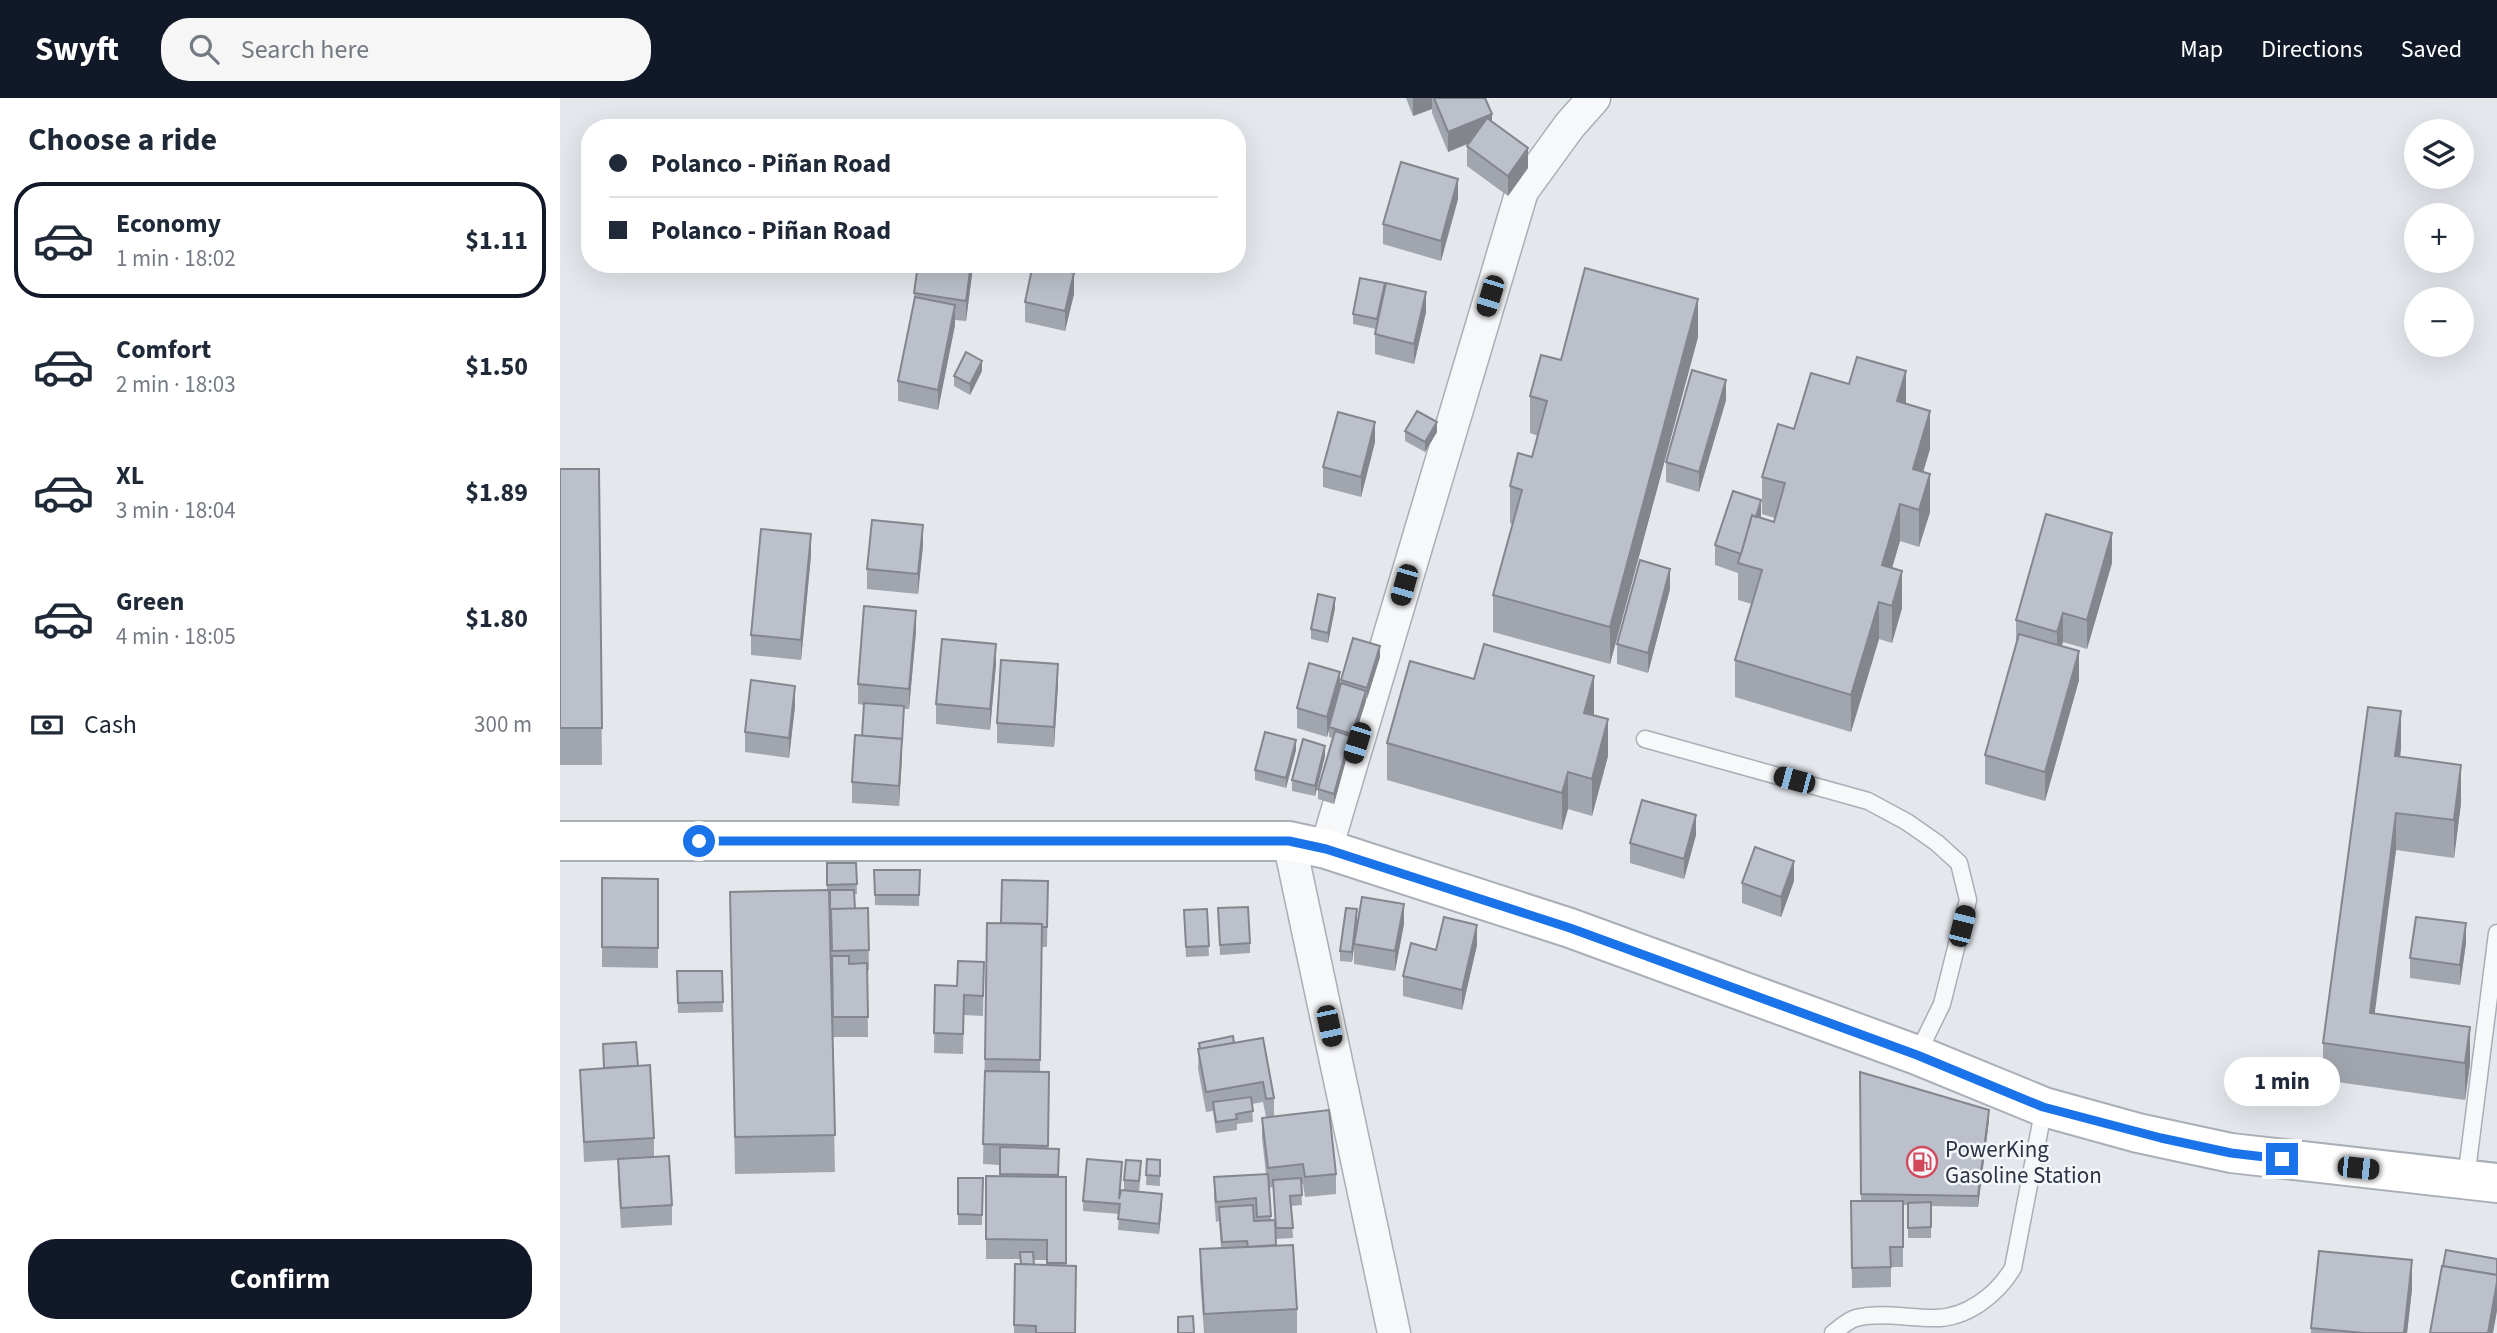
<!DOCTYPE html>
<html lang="en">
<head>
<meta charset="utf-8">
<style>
  body { margin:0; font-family:"Source Sans 3",sans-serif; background:#f6f6f7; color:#1f2937; height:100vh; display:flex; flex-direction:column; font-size:26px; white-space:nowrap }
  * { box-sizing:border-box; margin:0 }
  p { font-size:23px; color:#747a83 }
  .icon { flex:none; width:38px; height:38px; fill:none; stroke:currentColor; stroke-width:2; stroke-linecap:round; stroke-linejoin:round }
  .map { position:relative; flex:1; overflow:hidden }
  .sheet { display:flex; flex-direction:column; background:#fff; width:560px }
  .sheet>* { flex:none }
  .hud { position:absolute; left:21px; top:21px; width:665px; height:154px; border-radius:28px; box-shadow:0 7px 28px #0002; display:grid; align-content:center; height:154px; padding:0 28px; background:#fff }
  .controls { position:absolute; left:1844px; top:21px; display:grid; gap:14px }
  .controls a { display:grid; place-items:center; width:70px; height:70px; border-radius:50%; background:#fff; box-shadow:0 7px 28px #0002; font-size:35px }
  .end { position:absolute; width:32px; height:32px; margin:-16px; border:9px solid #1a73e8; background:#fff; box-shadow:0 0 0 4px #fff }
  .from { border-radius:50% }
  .bubble { position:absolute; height:49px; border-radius:24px; background:#fff; box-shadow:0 7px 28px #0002; font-size:23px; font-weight:700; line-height:49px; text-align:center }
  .car { position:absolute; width:21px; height:42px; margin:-21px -10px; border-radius:9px; box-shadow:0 0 5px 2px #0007; background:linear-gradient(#222 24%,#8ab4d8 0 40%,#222 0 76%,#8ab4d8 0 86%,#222 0) }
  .hud b { display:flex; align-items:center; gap:24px; height:66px; font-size:26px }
  .hud b+b { border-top:2px solid #e0e1e3 }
  .hud i { width:18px; height:18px; background:#1f2937 }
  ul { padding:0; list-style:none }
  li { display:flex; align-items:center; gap:21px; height:116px; margin:0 14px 10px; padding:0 14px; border:4px solid transparent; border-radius:28px }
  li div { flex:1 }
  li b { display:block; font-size:26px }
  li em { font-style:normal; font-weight:700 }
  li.on { border-color:#111827 }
  li>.icon { width:63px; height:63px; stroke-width:1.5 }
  h2 { padding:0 28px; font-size:32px; line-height:84px }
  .pay { display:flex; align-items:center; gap:18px; height:77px; padding:0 28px; font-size:26px }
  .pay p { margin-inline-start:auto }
  .primary-button { display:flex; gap:14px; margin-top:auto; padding:14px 28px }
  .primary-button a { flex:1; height:80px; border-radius:28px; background:#111827; color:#fff; font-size:28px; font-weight:700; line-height:80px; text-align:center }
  header { display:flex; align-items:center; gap:42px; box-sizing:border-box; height:98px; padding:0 35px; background:#111827; color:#fff }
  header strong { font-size:33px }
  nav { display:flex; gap:38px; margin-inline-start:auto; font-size:24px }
  .search { width:490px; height:63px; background:#f6f6f7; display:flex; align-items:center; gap:18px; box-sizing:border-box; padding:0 24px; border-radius:28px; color:#747a83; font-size:26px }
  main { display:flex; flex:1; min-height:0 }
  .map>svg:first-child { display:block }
</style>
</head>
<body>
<header>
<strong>Swyft</strong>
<div class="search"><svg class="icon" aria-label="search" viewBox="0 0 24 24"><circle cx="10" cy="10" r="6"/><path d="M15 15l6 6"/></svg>Search here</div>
<nav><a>Map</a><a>Directions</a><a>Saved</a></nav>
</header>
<main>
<section class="sheet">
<h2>Choose a ride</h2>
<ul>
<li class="on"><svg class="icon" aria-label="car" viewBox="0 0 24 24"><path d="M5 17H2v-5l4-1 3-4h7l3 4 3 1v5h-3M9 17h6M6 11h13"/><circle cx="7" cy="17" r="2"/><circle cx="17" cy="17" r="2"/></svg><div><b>Economy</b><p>1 min · 18:02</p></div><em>$1.11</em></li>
<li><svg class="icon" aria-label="car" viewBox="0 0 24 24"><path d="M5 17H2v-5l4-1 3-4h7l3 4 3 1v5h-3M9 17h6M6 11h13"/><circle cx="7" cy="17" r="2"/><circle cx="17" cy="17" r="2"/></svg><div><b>Comfort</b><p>2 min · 18:03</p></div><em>$1.50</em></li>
<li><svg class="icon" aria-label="car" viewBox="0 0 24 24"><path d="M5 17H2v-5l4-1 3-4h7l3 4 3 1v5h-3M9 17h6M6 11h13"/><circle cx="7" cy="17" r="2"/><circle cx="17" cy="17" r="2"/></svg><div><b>XL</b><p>3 min · 18:04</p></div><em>$1.89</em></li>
<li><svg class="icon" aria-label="car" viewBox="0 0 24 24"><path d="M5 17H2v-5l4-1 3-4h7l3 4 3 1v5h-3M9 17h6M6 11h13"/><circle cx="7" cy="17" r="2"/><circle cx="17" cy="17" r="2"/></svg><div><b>Green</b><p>4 min · 18:05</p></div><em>$1.80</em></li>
</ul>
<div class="pay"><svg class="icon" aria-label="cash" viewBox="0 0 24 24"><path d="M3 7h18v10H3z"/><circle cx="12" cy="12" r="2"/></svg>Cash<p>300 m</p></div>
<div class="primary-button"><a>Confirm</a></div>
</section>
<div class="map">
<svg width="1937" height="1235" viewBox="0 0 1937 1235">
  <rect width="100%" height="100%" fill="#e4e7ec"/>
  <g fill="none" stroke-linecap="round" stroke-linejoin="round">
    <g stroke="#a9aeb7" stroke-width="19">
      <g id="lane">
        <polyline points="1085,641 1308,703 1347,724 1377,745 1399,765 1408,802 1382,906 1357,957"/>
        <polyline points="1906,1081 1937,835"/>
        <path d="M1273 1235C1280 1230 1288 1222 1296 1220 1321 1214 1348 1220 1373 1220 1406 1221 1437 1197 1453 1170L1484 1009"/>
      </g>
    </g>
    <g stroke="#a9aeb7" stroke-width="35">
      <g id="street">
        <polyline points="729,743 834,1235"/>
        <polyline points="766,751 962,93 1010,27 1034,0"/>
      </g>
    </g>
    <g stroke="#a9aeb7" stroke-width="42">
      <polyline id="secondary" points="0,743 729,743 766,751 1010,830 1357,957 1484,1009 1578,1035 1671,1055 1937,1085"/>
    </g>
    <use href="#lane" stroke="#f7f8fa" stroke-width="16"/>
    <use href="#street" stroke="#f7f8fa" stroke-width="32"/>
    <use href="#secondary" stroke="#fff" stroke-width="38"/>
  </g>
  <g fill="#a1a5ae" fill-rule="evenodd">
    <polygon points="846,0 925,0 932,23 968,70 948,98 907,68 907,48 908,45 888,54 872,15 872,11 853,18"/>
    <polygon points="898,101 881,163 823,146 823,126"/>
    <polygon points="412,166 412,176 406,223 395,222 395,227 378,312 338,303 338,283 354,205 354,195"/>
    <polygon points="514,196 505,233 465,224 465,204"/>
    <polygon points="866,214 854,266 815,256 815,236 816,231 793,226 793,216"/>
    <polygon points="1138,239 1050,566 933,534 933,497 952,426 950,425 950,388 972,359 978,338 970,335 970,298 1001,262"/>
    <polygon points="422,273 410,297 394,288 394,278"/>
    <polygon points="1166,302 1139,394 1106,384 1106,364"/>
    <polygon points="1346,306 1370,351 1363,374 1370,414 1359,449 1340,443 1332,470 1342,510 1332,545 1319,541 1291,634 1175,599 1175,562 1192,506 1178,502 1178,475 1155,467 1155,447 1201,420 1214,424 1215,420 1202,416 1202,379 1234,331"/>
    <polygon points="845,333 877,334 865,354 845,343"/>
    <polygon points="815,344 801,399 763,389 763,369"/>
    <polygon points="0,371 39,371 42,667 0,667"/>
    <polygon points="363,447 358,496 307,491 307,471"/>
    <polygon points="251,457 241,562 191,557 191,537"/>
    <polygon points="1552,465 1527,551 1503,544 1501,548 1519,582 1485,703 1425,686 1425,657 1456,546 1456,522"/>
    <polygon points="1110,491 1088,575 1057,566 1057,546"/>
    <polygon points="775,510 768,545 751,541 751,531"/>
    <polygon points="356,533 349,611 344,611 339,708 292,705 292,684 302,638 304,607 298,606 298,586"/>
    <polygon points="820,559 792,646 790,645 774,706 758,701 758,691 773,640 769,639 769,631 767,639 737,630 737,610 780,589 781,582"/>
    <polygon points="436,566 430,632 376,626 376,606"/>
    <polygon points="498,586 494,649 437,645 437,625"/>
    <polygon points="235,608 229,660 185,654 185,634"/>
    <polygon points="1034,616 1034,617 1048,658 1032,718 1008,711 1002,732 827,682 827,645"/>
    <polygon points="1841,651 1840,659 1901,705 1894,760 1836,752 1814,916 1910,966 1905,1002 1763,982 1763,945"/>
    <polygon points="736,652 726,690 695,682 695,672"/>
    <polygon points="765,658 755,698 732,693 732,682"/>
    <polygon points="1136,737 1124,781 1070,765 1070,745"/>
    <polygon points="267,765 296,765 297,796 294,796 295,811 308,810 309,872 307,872 308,939 273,939 272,873 269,797 275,1074 175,1076 170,794 267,792"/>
    <polygon points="314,772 360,772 359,808 315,807"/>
    <polygon points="42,780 98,781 98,870 42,869"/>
    <path d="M488 783 487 849H482L480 974 488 1050 499 1051V1079H506V1168L515 1235H454L455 1166H460V1161H426V1078L440 1079V1067L423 1066 427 825H441ZM474 1162H487V1167H474Z"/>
    <polygon points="1234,783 1221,819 1182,805 1182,785"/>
    <polygon points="658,810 690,845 690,855 660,857"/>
    <polygon points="647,811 649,858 626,859 624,812"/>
    <polygon points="797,822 795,841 844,826 835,873 794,866 794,848 792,864 780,863 780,853"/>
    <polygon points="1906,845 1900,887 1850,880 1850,860"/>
    <polygon points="917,847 902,912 843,898 843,878 876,852"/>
    <polygon points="424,864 423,918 404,917 403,956 374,955 375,887 397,888"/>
    <polygon points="117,873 162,873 163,914 118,915"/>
    <path d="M703 940 714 1000V1019L776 1076V1096L745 1099 743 1086H741L742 1107 731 1108 733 1140 716 1141V1147L737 1211V1235H644L640 1180V1151L661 1150 659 1123 656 1124 654 1099V1079L706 1076 702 1040V1020L706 1019 703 1004 692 1006 693 1024 677 1026V1032L656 1035 653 1013 646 1014 638 971 639 945H674ZM713 1089 715 1122H711L709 1090Z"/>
    <polygon points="78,968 94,1040 94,1059 112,1107 112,1127 61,1130 58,1082 58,1062 24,1064 20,972"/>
    <polygon points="1300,974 1429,1022 1418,1109 1371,1108 1371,1140 1348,1140 1348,1107 1343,1107 1343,1169 1331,1169 1331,1189 1292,1190 1291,1103 1301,1103"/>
    <polygon points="587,1061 600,1062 600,1088 586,1087"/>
    <polygon points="581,1073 579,1094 602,1106 599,1136 558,1132 559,1116 523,1113 523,1103 562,1074 560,1095 564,1092 564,1082"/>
    <polygon points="398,1080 423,1080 422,1127 398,1127"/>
    <polygon points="1852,1191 1847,1235 1751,1235 1751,1230"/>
  </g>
  <g fill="#83868d">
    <polygon points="853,0 872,0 872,11 853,18"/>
    <polygon points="932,16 932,36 888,54 888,34"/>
    <polygon points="968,50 968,70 948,98 948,78"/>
    <polygon points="898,81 898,101 881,163 881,143"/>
    <polygon points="411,166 412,166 412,176 406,223 406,203"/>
    <polygon points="514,175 514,196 505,233 505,213"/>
    <polygon points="866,194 866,214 854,266 854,246"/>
    <polygon points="1138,201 1138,239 1050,566 1050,529"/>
    <polygon points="395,207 395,227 378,312 378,292"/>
    <polygon points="422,263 422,273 410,297 410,286"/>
    <polygon points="1346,273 1346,311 1337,303"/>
    <polygon points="1166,282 1166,302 1139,394 1139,374"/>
    <polygon points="1370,313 1370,351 1353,408 1353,371"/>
    <polygon points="815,324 815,344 801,399 801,379"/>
    <polygon points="877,324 877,334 865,354 865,344"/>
    <polygon points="1370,376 1370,414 1359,449 1359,412"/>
    <polygon points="1201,402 1201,422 1183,457"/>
    <polygon points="1340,406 1340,443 1322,504 1322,467"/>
    <polygon points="363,427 363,447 358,496 358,476"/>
    <polygon points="1552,435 1552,465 1527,551 1527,522"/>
    <polygon points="251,436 251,457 241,562 241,542"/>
    <polygon points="1110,471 1110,491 1088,575 1088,555"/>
    <polygon points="1342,473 1342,510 1332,545 1332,508"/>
    <polygon points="775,500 775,510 768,545 768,535"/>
    <polygon points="1319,504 1319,541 1291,634 1291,597"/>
    <polygon points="356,513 356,533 349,611 349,591"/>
    <polygon points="1503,515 1503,544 1497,563 1497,534"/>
    <polygon points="436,546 436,566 430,632 430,611"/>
    <polygon points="820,548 820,559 807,601 807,590"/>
    <polygon points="1519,553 1519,582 1485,703 1485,674"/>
    <polygon points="498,566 498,586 494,649 494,629"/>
    <polygon points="780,574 780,594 767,639 767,619"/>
    <polygon points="1034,578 1034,616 1024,652 1024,615"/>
    <polygon points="235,588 235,608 229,660 229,640"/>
    <polygon points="806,593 806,603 792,646 792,636"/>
    <polygon points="1841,613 1841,651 1835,695 1835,658"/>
    <polygon points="1048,621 1048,658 1032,718 1032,681"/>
    <polygon points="790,638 790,648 774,706 774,696"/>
    <polygon points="342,641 342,661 339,708 339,688"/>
    <polygon points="736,642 736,652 726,690 726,680"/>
    <polygon points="765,648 765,658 755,698 755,688"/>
    <polygon points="1901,667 1901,705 1894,760 1894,722"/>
    <polygon points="1008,674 1008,711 1002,732 1002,695"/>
    <polygon points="1836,715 1836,752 1810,952 1810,915"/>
    <polygon points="1136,717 1136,737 1124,781 1124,761"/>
    <polygon points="1234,763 1234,783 1221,819 1221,799"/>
    <polygon points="844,806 844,826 835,873 835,853"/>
    <polygon points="797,811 797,822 792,864 792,854"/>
    <polygon points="1906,825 1906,845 1900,887 1900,867"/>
    <polygon points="917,827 917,847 902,912 902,892"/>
    <polygon points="1910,929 1910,966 1905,1002 1905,965"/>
    <polygon points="1429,1012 1429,1022 1418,1109 1418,1098"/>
    <polygon points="602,1096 602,1106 599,1136 599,1126"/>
    <polygon points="1852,1162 1852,1191 1847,1235 1844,1235"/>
    <polygon points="1937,1178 1937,1213 1933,1235 1928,1235"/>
  </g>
  <g fill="#bbc0ca" stroke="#83868d" stroke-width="2">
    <polygon points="874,0 925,0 932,16 888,34"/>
    <polygon points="927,20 968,50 948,78 907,48"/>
    <polygon points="841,64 898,81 881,143 823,126"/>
    <polygon points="358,166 411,166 406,203 354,195"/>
    <polygon points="473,166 514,175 505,213 465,204"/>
    <polygon points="1025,170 1138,201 1050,529 933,497 962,392 950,388 958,355 972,359 987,303 970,298 981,257 1001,262"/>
    <polygon points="800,180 825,185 817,221 793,216"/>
    <polygon points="826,185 866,194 854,246 815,236"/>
    <polygon points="355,199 395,207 378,292 338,283"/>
    <polygon points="406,254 422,263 410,286 394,278"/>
    <polygon points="1297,259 1346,273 1337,303 1370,313 1353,371 1370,376 1359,412 1340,406 1322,467 1342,473 1332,508 1319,504 1291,597 1175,562 1202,472 1178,465 1192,417 1214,424 1225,385 1202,379 1218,326 1234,331 1251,275 1289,286"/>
    <polygon points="1132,272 1166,282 1139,374 1106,364"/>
    <polygon points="857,313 877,324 865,344 845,333"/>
    <polygon points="778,314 815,324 801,379 763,369"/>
    <polygon points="0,371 39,371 42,630 0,630"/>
    <polygon points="1173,393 1201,402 1196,419 1192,417 1181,456 1155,447"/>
    <polygon points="1486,416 1552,435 1527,522 1503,515 1497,534 1456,522"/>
    <polygon points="312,422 363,427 358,476 307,471"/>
    <polygon points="201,431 251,436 241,542 191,537"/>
    <polygon points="1080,462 1110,471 1088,555 1057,546"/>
    <polygon points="758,496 775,500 768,535 751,531"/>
    <polygon points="304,508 356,513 349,591 298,586"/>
    <polygon points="1459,536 1519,553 1485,674 1425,657"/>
    <polygon points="793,540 820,548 807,590 781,582"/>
    <polygon points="382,541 436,546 430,611 376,606"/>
    <polygon points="924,546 1034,578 1024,615 1048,621 1032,681 1008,674 1002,695 827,645 850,563 914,581"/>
    <polygon points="441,562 498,566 494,629 437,625"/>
    <polygon points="749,565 780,574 767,619 737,610"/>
    <polygon points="191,582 235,588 229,640 185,634"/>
    <polygon points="781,585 806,593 792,636 769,629"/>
    <polygon points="304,605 344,608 342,644 342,641 302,638"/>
    <polygon points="1808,609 1841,613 1835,658 1901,667 1894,722 1836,715 1810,915 1910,929 1905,965 1763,945"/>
    <polygon points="775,633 790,638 774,696 758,691"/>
    <polygon points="705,634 736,642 726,680 695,672"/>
    <polygon points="295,637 342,641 339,688 292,684"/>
    <polygon points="743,641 765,648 755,688 732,682"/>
    <polygon points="1082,702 1136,717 1124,761 1070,745"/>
    <polygon points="1195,749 1234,763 1221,799 1182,785"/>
    <polygon points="267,765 296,765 297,786 267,787"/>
    <polygon points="314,772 360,772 359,797 315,797"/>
    <polygon points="42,780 98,781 98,850 42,849"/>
    <polygon points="442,782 488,783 487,829 481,829 482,826 441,825"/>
    <polygon points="269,792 275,1037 175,1039 170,794"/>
    <polygon points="270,792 294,792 295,811 271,811 270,819"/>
    <polygon points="802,799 844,806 835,853 794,846"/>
    <polygon points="688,809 690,845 660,847 658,810"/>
    <polygon points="308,810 309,852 272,853 271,811"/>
    <polygon points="786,810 797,811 792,854 780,853"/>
    <polygon points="647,811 649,848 626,849 624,812"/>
    <polygon points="884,819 917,827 902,892 843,878 851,845 876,852"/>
    <polygon points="1856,819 1906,825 1900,867 1850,860"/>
    <polygon points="427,825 482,826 480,962 425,961"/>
    <polygon points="272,858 289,858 289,866 307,865 308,919 273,919"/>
    <polygon points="398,863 424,864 423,898 404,897 403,936 374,935 375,887 397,888"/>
    <polygon points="117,873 162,873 163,904 118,905"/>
    <polygon points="673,938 674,945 640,951 639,945"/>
    <polygon points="703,940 714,1000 706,1001 703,984 646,994 638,951"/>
    <polygon points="76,944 78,968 44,970 43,946"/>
    <polygon points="90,967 94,1040 24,1044 20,972"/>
    <polygon points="425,973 489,974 488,1048 423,1046"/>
    <polygon points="1300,974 1429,1012 1418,1098 1301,1096"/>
    <polygon points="691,999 693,1013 676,1016 677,1021 656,1024 653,1004"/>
    <polygon points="769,1012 776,1076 745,1079 743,1066 708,1070 702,1020"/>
    <polygon points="440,1049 499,1051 498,1077 440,1076"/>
    <polygon points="109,1058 112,1107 61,1110 58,1061"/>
    <polygon points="527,1061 562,1064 559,1101 561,1092 602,1096 599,1126 558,1121 560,1106 523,1103"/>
    <polygon points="587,1061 600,1062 600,1078 586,1077"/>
    <polygon points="566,1062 581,1063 579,1083 564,1082"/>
    <polygon points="708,1076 711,1118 697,1119 696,1100 656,1104 654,1079"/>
    <polygon points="426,1078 506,1079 506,1165 487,1165 487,1142 426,1141"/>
    <polygon points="398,1080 423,1080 422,1117 398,1116"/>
    <polygon points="741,1080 742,1097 730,1098 733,1130 716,1130 713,1082"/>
    <polygon points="1291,1103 1343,1103 1343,1149 1330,1149 1331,1169 1292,1170"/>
    <polygon points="1371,1104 1371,1129 1348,1130 1348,1105"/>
    <polygon points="693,1107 694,1123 715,1122 716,1147 688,1149 687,1143 662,1144 659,1109"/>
    <polygon points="733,1147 737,1211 644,1216 640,1151"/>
    <polygon points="1886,1152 1937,1161 1937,1177 1883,1168"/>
    <polygon points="1759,1153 1852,1162 1844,1235 1804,1235 1751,1230"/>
    <polygon points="460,1154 473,1154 474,1167 461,1166"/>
    <polygon points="455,1166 516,1168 515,1235 476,1235 476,1228 454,1227"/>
    <polygon points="1882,1168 1937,1177 1937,1184 1928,1235 1870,1235"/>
    <polygon points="633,1218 634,1235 618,1235 618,1219"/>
  </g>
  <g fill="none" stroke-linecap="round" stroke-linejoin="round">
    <polyline stroke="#1a73e8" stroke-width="9" points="139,743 729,743 766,751 1010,830 1357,957 1483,1009 1601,1040 1671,1055 1722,1061"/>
  </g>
  <defs>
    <g id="fuel-ring" transform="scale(1.575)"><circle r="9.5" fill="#f4f6f9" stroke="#d1495b" stroke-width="1.5"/><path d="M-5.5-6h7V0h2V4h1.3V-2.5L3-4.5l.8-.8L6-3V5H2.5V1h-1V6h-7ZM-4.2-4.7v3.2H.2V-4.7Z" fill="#d1495b"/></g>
  </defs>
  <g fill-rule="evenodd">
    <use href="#fuel-ring" x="1362" y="1064"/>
  </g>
  <g text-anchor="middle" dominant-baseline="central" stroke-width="5" stroke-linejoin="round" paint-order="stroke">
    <g font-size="23" fill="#2b3445" stroke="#f4f6f9" text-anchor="start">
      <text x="1385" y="1051">PowerKing<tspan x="1385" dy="26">Gasoline Station</tspan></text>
    </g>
  </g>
</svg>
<div class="controls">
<a><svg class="icon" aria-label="layers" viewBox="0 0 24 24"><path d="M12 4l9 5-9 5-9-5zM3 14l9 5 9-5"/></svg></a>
<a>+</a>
<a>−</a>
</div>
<i class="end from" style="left:139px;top:743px"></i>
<i class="end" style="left:1722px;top:1061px"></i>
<div class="bubble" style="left:1664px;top:959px;width:116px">1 min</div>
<i class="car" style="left:930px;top:198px;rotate:197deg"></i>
<i class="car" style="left:844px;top:487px;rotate:196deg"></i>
<i class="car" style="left:797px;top:645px;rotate:197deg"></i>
<i class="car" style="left:1234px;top:682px;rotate:285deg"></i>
<i class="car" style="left:1402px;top:828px;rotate:14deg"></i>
<i class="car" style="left:769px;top:928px;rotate:168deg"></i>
<i class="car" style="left:1798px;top:1070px;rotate:96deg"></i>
<div class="hud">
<b><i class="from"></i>Polanco - Piñan Road</b>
<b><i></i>Polanco - Piñan Road</b>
</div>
</div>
</main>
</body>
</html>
